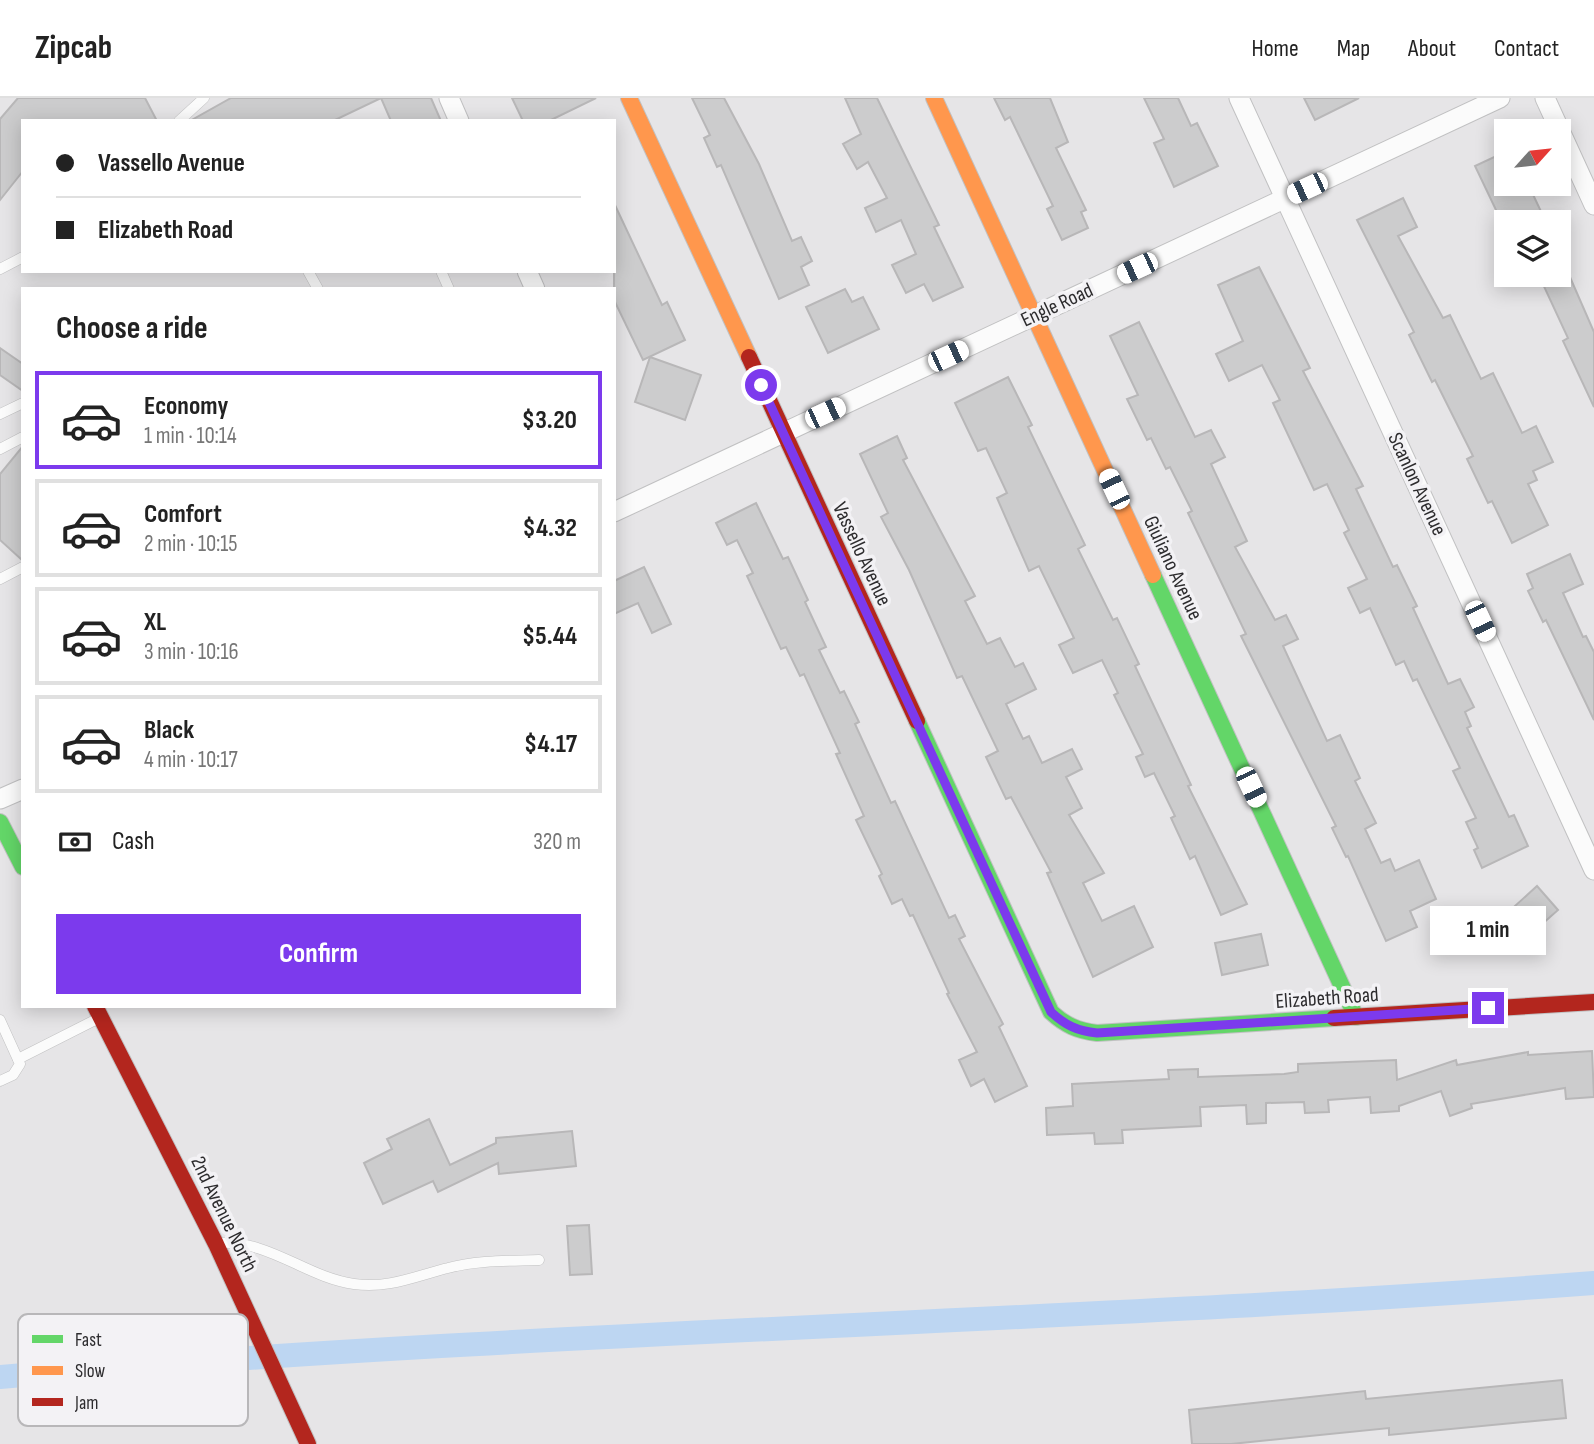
<!DOCTYPE html>
<html lang="en">
<head>
<meta charset="utf-8">
<style>
  body { margin:0; font-family:"Sofia Sans Condensed",sans-serif; background:#f2f2f2; color:#222; height:100vh; display:flex; flex-direction:column; font-size:26px; white-space:nowrap }
  * { box-sizing:border-box; margin:0 }
  p { font-size:23px; color:#767676 }
  .icon { flex:none; width:38px; height:38px; fill:none; stroke:currentColor; stroke-width:2; stroke-linecap:round; stroke-linejoin:round }
  .map { position:relative; flex:1; overflow:hidden }
  .sheet { position:absolute; left:21px; top:189px; width:595px; height:721px; display:flex; flex-direction:column; background:#fff; border-radius:0px; box-shadow:0 4px 18px #0003 }
  .sheet>* { flex:none }
  .top-card { position:absolute; left:21px; top:21px; width:595px; height:154px; border-radius:0px; box-shadow:0 4px 18px #0003; display:grid; align-content:center; height:154px; padding:0 35px; background:#fff }
  .needle { width:46px; rotate:63deg }
  .fabs { position:absolute; left:1494px; top:21px; display:grid; gap:14px }
  .fabs a { display:grid; place-items:center; width:77px; height:77px; border-radius:0px; background:#fff; box-shadow:0 4px 18px #0003; font-size:35px }
  .end { position:absolute; width:32px; height:32px; margin:-16px; border:9px solid #7c3aed; background:#fff; box-shadow:0 0 0 4px #fff }
  .from { border-radius:50% }
  .bubble { position:absolute; height:49px; border-radius:0px; background:#fff; box-shadow:0 4px 18px #0003; font-size:23px; font-weight:700; line-height:49px; text-align:center }
  .car { position:absolute; width:21px; height:42px; margin:-21px -10px; border-radius:9px; box-shadow:0 0 5px 2px #0007; background:linear-gradient(#fff 24%,#345 0 40%,#fff 0 76%,#345 0 86%,#fff 0) }
  .top-card b { display:flex; align-items:center; gap:24px; height:66px; font-size:26px }
  .top-card b+b { border-top:2px solid #e0e0e0 }
  .top-card i { width:18px; height:18px; background:#222 }
  ul { padding:0; list-style:none }
  li { display:flex; align-items:center; gap:21px; height:98px; margin:0 14px 10px; padding:0 21px; border:4px solid #e0e0e0; border-radius:0px }
  li div { flex:1 }
  li b { display:block; font-size:26px }
  li em { font-style:normal; font-weight:700 }
  li.on { border-color:#7c3aed }
  li>.icon { width:63px; height:63px; stroke-width:1.5 }
  h2 { padding:0 35px; font-size:32px; line-height:84px }
  .pay { display:flex; align-items:center; gap:18px; height:77px; padding:0 35px; font-size:26px }
  .pay p { margin-inline-start:auto }
  .action { display:flex; gap:14px; margin-top:auto; padding:14px 35px }
  .action a { flex:1; height:80px; border-radius:0px; background:#7c3aed; color:#fff; font-size:28px; font-weight:700; line-height:80px; text-align:center }
  header { display:flex; align-items:center; gap:42px; box-sizing:border-box; height:98px; padding:0 35px; background:#fff; border-bottom:2px solid #e0e0e0 }
  header strong { font-size:33px }
  nav { display:flex; gap:38px; margin-inline-start:auto; font-size:24px }
  .map>svg:first-child { display:block }
</style>
</head>
<body>
<header>
<strong>Zipcab</strong>
<nav><a>Home</a><a>Map</a><a>About</a><a>Contact</a></nav>
</header>
<div class="map">
<svg width="1594" height="1346" viewBox="0 0 1594 1346">
  <rect width="100%" height="100%" fill="#e6e5e7"/>
  <g fill="none" stroke-linecap="round" stroke-linejoin="round">
    <path stroke="#bdd6f2" stroke-width="24" d="M0 1279C530 1233 1063 1225 1594 1185"/>
  </g>
  <g fill="#cccccd" stroke="#b8b7b8" stroke-width="2">
    <polygon points="18,0 145,0 157,23 23,23 23,73 0,102 0,21"/>
    <polygon points="231,0 381,0 333,23 190,23"/>
    <polygon points="381,0 431,0 441,23 391,23"/>
    <polygon points="512,0 596,0 549,23 523,23"/>
    <polygon points="692,0 724,0 759,66 792,143 801,139 812,163 801,169 809,187 779,201 721,67 717,69 704,40 710,37"/>
    <polygon points="845,0 877,0 939,127 934,129 963,189 933,203 924,186 906,195 892,167 916,156 901,122 876,134 865,110 887,100 868,64 857,71 843,46 861,36"/>
    <polygon points="994,0 1050,0 1068,44 1056,50 1086,112 1081,114 1088,130 1062,142 1047,111 1053,108 1010,19 1005,22"/>
    <polygon points="1144,0 1178,0 1191,28 1197,25 1218,68 1174,89 1154,45 1164,41"/>
    <polygon points="1304,0 1359,0 1315,22"/>
    <polygon points="1507,53 1507,86 1528,86 1546,124 1507,124 1507,135 1475,68"/>
    <polygon points="1403,100 1417,129 1398,138 1443,220 1450,217 1481,281 1493,275 1522,335 1536,328 1553,364 1533,373 1537,382 1528,386 1548,427 1512,445 1492,403 1488,405 1467,361 1473,358 1435,282 1432,284 1409,237 1414,234 1357,122"/>
    <polygon points="614,105 662,207 667,204 685,242 643,262 614,202"/>
    <polygon points="1259,169 1310,270 1303,273 1363,388 1356,391 1393,469 1397,467 1417,508 1413,510 1448,586 1460,581 1474,609 1465,614 1471,628 1467,630 1509,719 1514,717 1528,748 1482,770 1474,752 1478,750 1466,724 1476,720 1453,673 1460,670 1417,581 1413,583 1404,563 1396,567 1370,510 1360,515 1348,490 1367,481 1344,435 1349,432 1327,386 1314,392 1273,305 1280,302 1262,267 1229,283 1216,256 1243,243 1218,187"/>
    <polygon points="1566,170 1594,234 1594,309 1563,243 1568,240 1541,182 1559,177"/>
    <polygon points="845,191 852,204 863,199 879,231 828,255 806,209"/>
    <polygon points="1139,224 1195,339 1211,332 1225,359 1211,366 1247,443 1235,449 1275,522 1286,517 1298,541 1283,548 1327,643 1340,637 1360,680 1355,683 1376,725 1365,731 1381,765 1390,761 1395,773 1419,762 1436,801 1410,813 1417,829 1386,843 1348,758 1346,759 1332,730 1336,728 1241,538 1246,536 1188,415 1192,413 1170,369 1166,371 1151,340 1147,342 1127,301 1138,297 1110,238"/>
    <polygon points="0,250 23,266 23,293 0,277"/>
    <polygon points="650,259 701,277 685,322 635,304"/>
    <polygon points="1008,279 1032,327 1028,329 1085,447 1078,451 1113,522 1117,520 1139,566 1135,568 1191,687 1188,688 1247,806 1221,817 1195,758 1190,761 1171,720 1175,718 1154,675 1145,679 1136,659 1143,656 1114,597 1118,595 1102,562 1073,575 1059,547 1074,540 1039,468 1029,473 997,400 1007,395 986,350 978,353 955,305"/>
    <polygon points="897,338 907,360 903,362 975,498 965,503 987,546 1000,540 1015,569 1023,565 1036,591 1006,606 1023,641 1029,638 1042,665 1072,651 1082,671 1066,679 1082,710 1069,717 1104,775 1083,785 1102,823 1134,808 1153,849 1093,879 1047,775 1051,774 1011,699 1006,701 986,659 998,653 962,578 957,580 909,472 881,419 888,415 860,356"/>
    <polygon points="23,348 23,462 22,462 0,442 0,376"/>
    <polygon points="756,405 783,461 788,459 808,502 805,504 826,549 819,552 840,595 844,593 859,624 855,626 891,705 895,703 949,820 955,817 965,838 959,841 1003,926 999,929 1027,988 995,1004 984,981 971,988 959,962 977,954 947,896 949,895 913,817 910,818 902,801 892,806 879,778 882,776 856,722 864,718 836,656 840,655 804,576 800,578 786,549 781,551 747,478 753,475 737,442 727,447 716,425"/>
    <polygon points="1570,456 1583,486 1563,495 1583,539 1586,538 1594,554 1594,622 1546,522 1543,524 1528,493 1533,490 1527,476"/>
    <polygon points="644,469 671,526 652,535 638,505 614,516 614,483"/>
    <polygon points="1537,788 1558,812 1515,850 1494,827"/>
    <polygon points="1261,836 1268,867 1222,877 1215,845"/>
    <polygon points="1592,953 1594,999 1566,1001 1565,990 1471,1006 1472,1010 1450,1018 1441,993 1399,1008 1399,1013 1371,1015 1370,999 1328,1002 1329,1014 1305,1015 1304,1004 1266,1005 1266,1025 1247,1026 1246,1007 1200,1009 1201,1028 1122,1032 1123,1045 1095,1046 1094,1035 1047,1037 1046,1010 1073,1008 1072,986 1169,981 1168,972 1198,971 1198,979 1284,976 1298,974 1298,966 1396,962 1397,982 1456,962 1457,967 1528,954 1528,957"/>
    <polygon points="429,1021 450,1067 496,1045 496,1040 572,1033 576,1068 499,1076 498,1065 438,1094 433,1083 383,1106 364,1065 392,1051 387,1041"/>
    <polygon points="589,1127 592,1176 570,1177 567,1128"/>
    <polygon points="1562,1282 1566,1320 1389,1337 1389,1330 1231,1346 1192,1346 1189,1312 1365,1293 1366,1301"/>
  </g>
  <g fill="none" stroke-linecap="round" stroke-linejoin="round">
    <g stroke="#c1c1c2" stroke-width="11">
      <g id="lane">
        <polyline points="179,23 204,0"/>
        <polyline points="0,171 23,159"/>
        <polyline points="308,173 318,191"/>
        <polyline points="441,173 449,191"/>
        <polyline points="0,316 23,305"/>
        <polyline points="0,351 23,339"/>
        <polyline points="0,481 23,469"/>
        <polyline points="0,922 20,966 13,977 0,983"/>
        <polyline points="18,961 99,920"/>
        <path d="M216 1145C269 1141 305 1179 354 1186 388 1191 416 1178 448 1170 477 1162 509 1163 539 1162"/>
      </g>
    </g>
    <g stroke="#c1c1c2" stroke-width="21">
      <g id="street">
        <polyline points="449,0 459,23"/>
        <polyline points="1239,0 1594,772"/>
        <polyline points="1545,0 1594,107"/>
        <polyline points="527,173 535,191"/>
        <polyline points="614,414 1500,0"/>
        <polyline points="0,701 23,691"/>
      </g>
    </g>
    <g stroke="#c1c1c2" stroke-width="18">
      <g id="fast">
        <polyline points="1153,477 1356,919"/>
        <path d="M917 623 1051 914C1065 927 1078 933 1097 935L1334 920"/>
        <polyline points="0,724 23,769"/>
      </g>
    </g>
    <g stroke="#c1c1c2" stroke-width="18">
      <g id="slow">
        <polyline points="629,0 749,259"/>
        <polyline points="934,0 1153,477"/>
      </g>
    </g>
    <g stroke="#c1c1c2" stroke-width="18">
      <g id="jam">
        <polyline points="749,259 917,623"/>
        <polyline points="95,908 216,1146 308,1346"/>
        <polyline points="1334,920 1594,904"/>
      </g>
    </g>
    <use href="#lane" stroke="#fbfbfb" stroke-width="10"/>
    <use href="#street" stroke="#fbfbfb" stroke-width="19"/>
    <use href="#fast" stroke="#63d668" stroke-width="16"/>
    <use href="#slow" stroke="#ff974d" stroke-width="16"/>
    <use href="#jam" stroke="#b3261e" stroke-width="16"/>
  </g>
  <g fill="none" stroke-linecap="round" stroke-linejoin="round">
    <path stroke="#7c3aed" stroke-width="9" d="M761 287 1051 914C1065 927 1077 933 1097 935L1488 910"/>
  </g>
  <g text-anchor="middle" dominant-baseline="central" stroke-width="7" stroke-linejoin="round" paint-order="stroke">
    <g font-size="21" fill="#2d2c2e" stroke="#f3f2f5">
      <text transform="translate(1057 207) rotate(-25)">Engle Road</text>
      <text transform="translate(1417 386) rotate(65)">Scanlon Avenue</text>
      <text transform="translate(862 456) rotate(65)">Vassello Avenue</text>
      <text transform="translate(1173 470) rotate(65)">Giuliano Avenue</text>
      <text transform="translate(1327 900) rotate(-4)">Elizabeth Road</text>
      <text transform="translate(224 1116) rotate(64)">2nd Avenue North</text>
    </g>
  </g>
  <rect x="18" y="1216" width="230" height="112" rx="10" fill="#f3f2f5" stroke="#b8b7b9" stroke-width="2"/>
  <rect x="32" y="1237" width="31" height="8" fill="#63d668"/>
  <rect x="32" y="1268" width="31" height="9" fill="#ff974d"/>
  <rect x="32" y="1300" width="31" height="8" fill="#b3261e"/>
  <g font-size="19" fill="#2d2c2e">
    <text x="75" y="1248">Fast</text>
    <text x="75" y="1279">Slow</text>
    <text x="75" y="1311">Jam</text>
  </g>
</svg>
<div class="fabs">
<a><svg class="needle" viewBox="-14 -14 28 28"><path d="M0-13l5 13h-10z" fill="#e53935"/><path d="M0 13l5-13h-10z" fill="#767676"/></svg></a>
<a><svg class="icon" aria-label="layers" viewBox="0 0 24 24"><path d="M12 4l9 5-9 5-9-5zM3 14l9 5 9-5"/></svg></a>
</div>
<i class="end from" style="left:761px;top:287px"></i>
<i class="end" style="left:1488px;top:910px"></i>
<div class="bubble" style="left:1430px;top:808px;width:116px">1 min</div>
<i class="car" style="left:1307px;top:90px;rotate:245deg"></i>
<i class="car" style="left:1137px;top:170px;rotate:245deg"></i>
<i class="car" style="left:948px;top:258px;rotate:65deg"></i>
<i class="car" style="left:825px;top:315px;rotate:65deg"></i>
<i class="car" style="left:1114px;top:391px;rotate:335deg"></i>
<i class="car" style="left:1480px;top:523px;rotate:155deg"></i>
<i class="car" style="left:1251px;top:689px;rotate:155deg"></i>
<div class="top-card">
<b><i class="from"></i>Vassello Avenue</b>
<b><i></i>Elizabeth Road</b>
</div>
<section class="sheet">
<h2>Choose a ride</h2>
<ul>
<li class="on"><svg class="icon" aria-label="car" viewBox="0 0 24 24"><path d="M5 17H2v-5l4-1 3-4h7l3 4 3 1v5h-3M9 17h6M6 11h13"/><circle cx="7" cy="17" r="2"/><circle cx="17" cy="17" r="2"/></svg><div><b>Economy</b><p>1 min · 10:14</p></div><em>$3.20</em></li>
<li><svg class="icon" aria-label="car" viewBox="0 0 24 24"><path d="M5 17H2v-5l4-1 3-4h7l3 4 3 1v5h-3M9 17h6M6 11h13"/><circle cx="7" cy="17" r="2"/><circle cx="17" cy="17" r="2"/></svg><div><b>Comfort</b><p>2 min · 10:15</p></div><em>$4.32</em></li>
<li><svg class="icon" aria-label="car" viewBox="0 0 24 24"><path d="M5 17H2v-5l4-1 3-4h7l3 4 3 1v5h-3M9 17h6M6 11h13"/><circle cx="7" cy="17" r="2"/><circle cx="17" cy="17" r="2"/></svg><div><b>XL</b><p>3 min · 10:16</p></div><em>$5.44</em></li>
<li><svg class="icon" aria-label="car" viewBox="0 0 24 24"><path d="M5 17H2v-5l4-1 3-4h7l3 4 3 1v5h-3M9 17h6M6 11h13"/><circle cx="7" cy="17" r="2"/><circle cx="17" cy="17" r="2"/></svg><div><b>Black</b><p>4 min · 10:17</p></div><em>$4.17</em></li>
</ul>
<div class="pay"><svg class="icon" aria-label="cash" viewBox="0 0 24 24"><path d="M3 7h18v10H3z"/><circle cx="12" cy="12" r="2"/></svg>Cash<p>320 m</p></div>
<div class="action"><a>Confirm</a></div>
</section>
</div>
</body>
</html>
